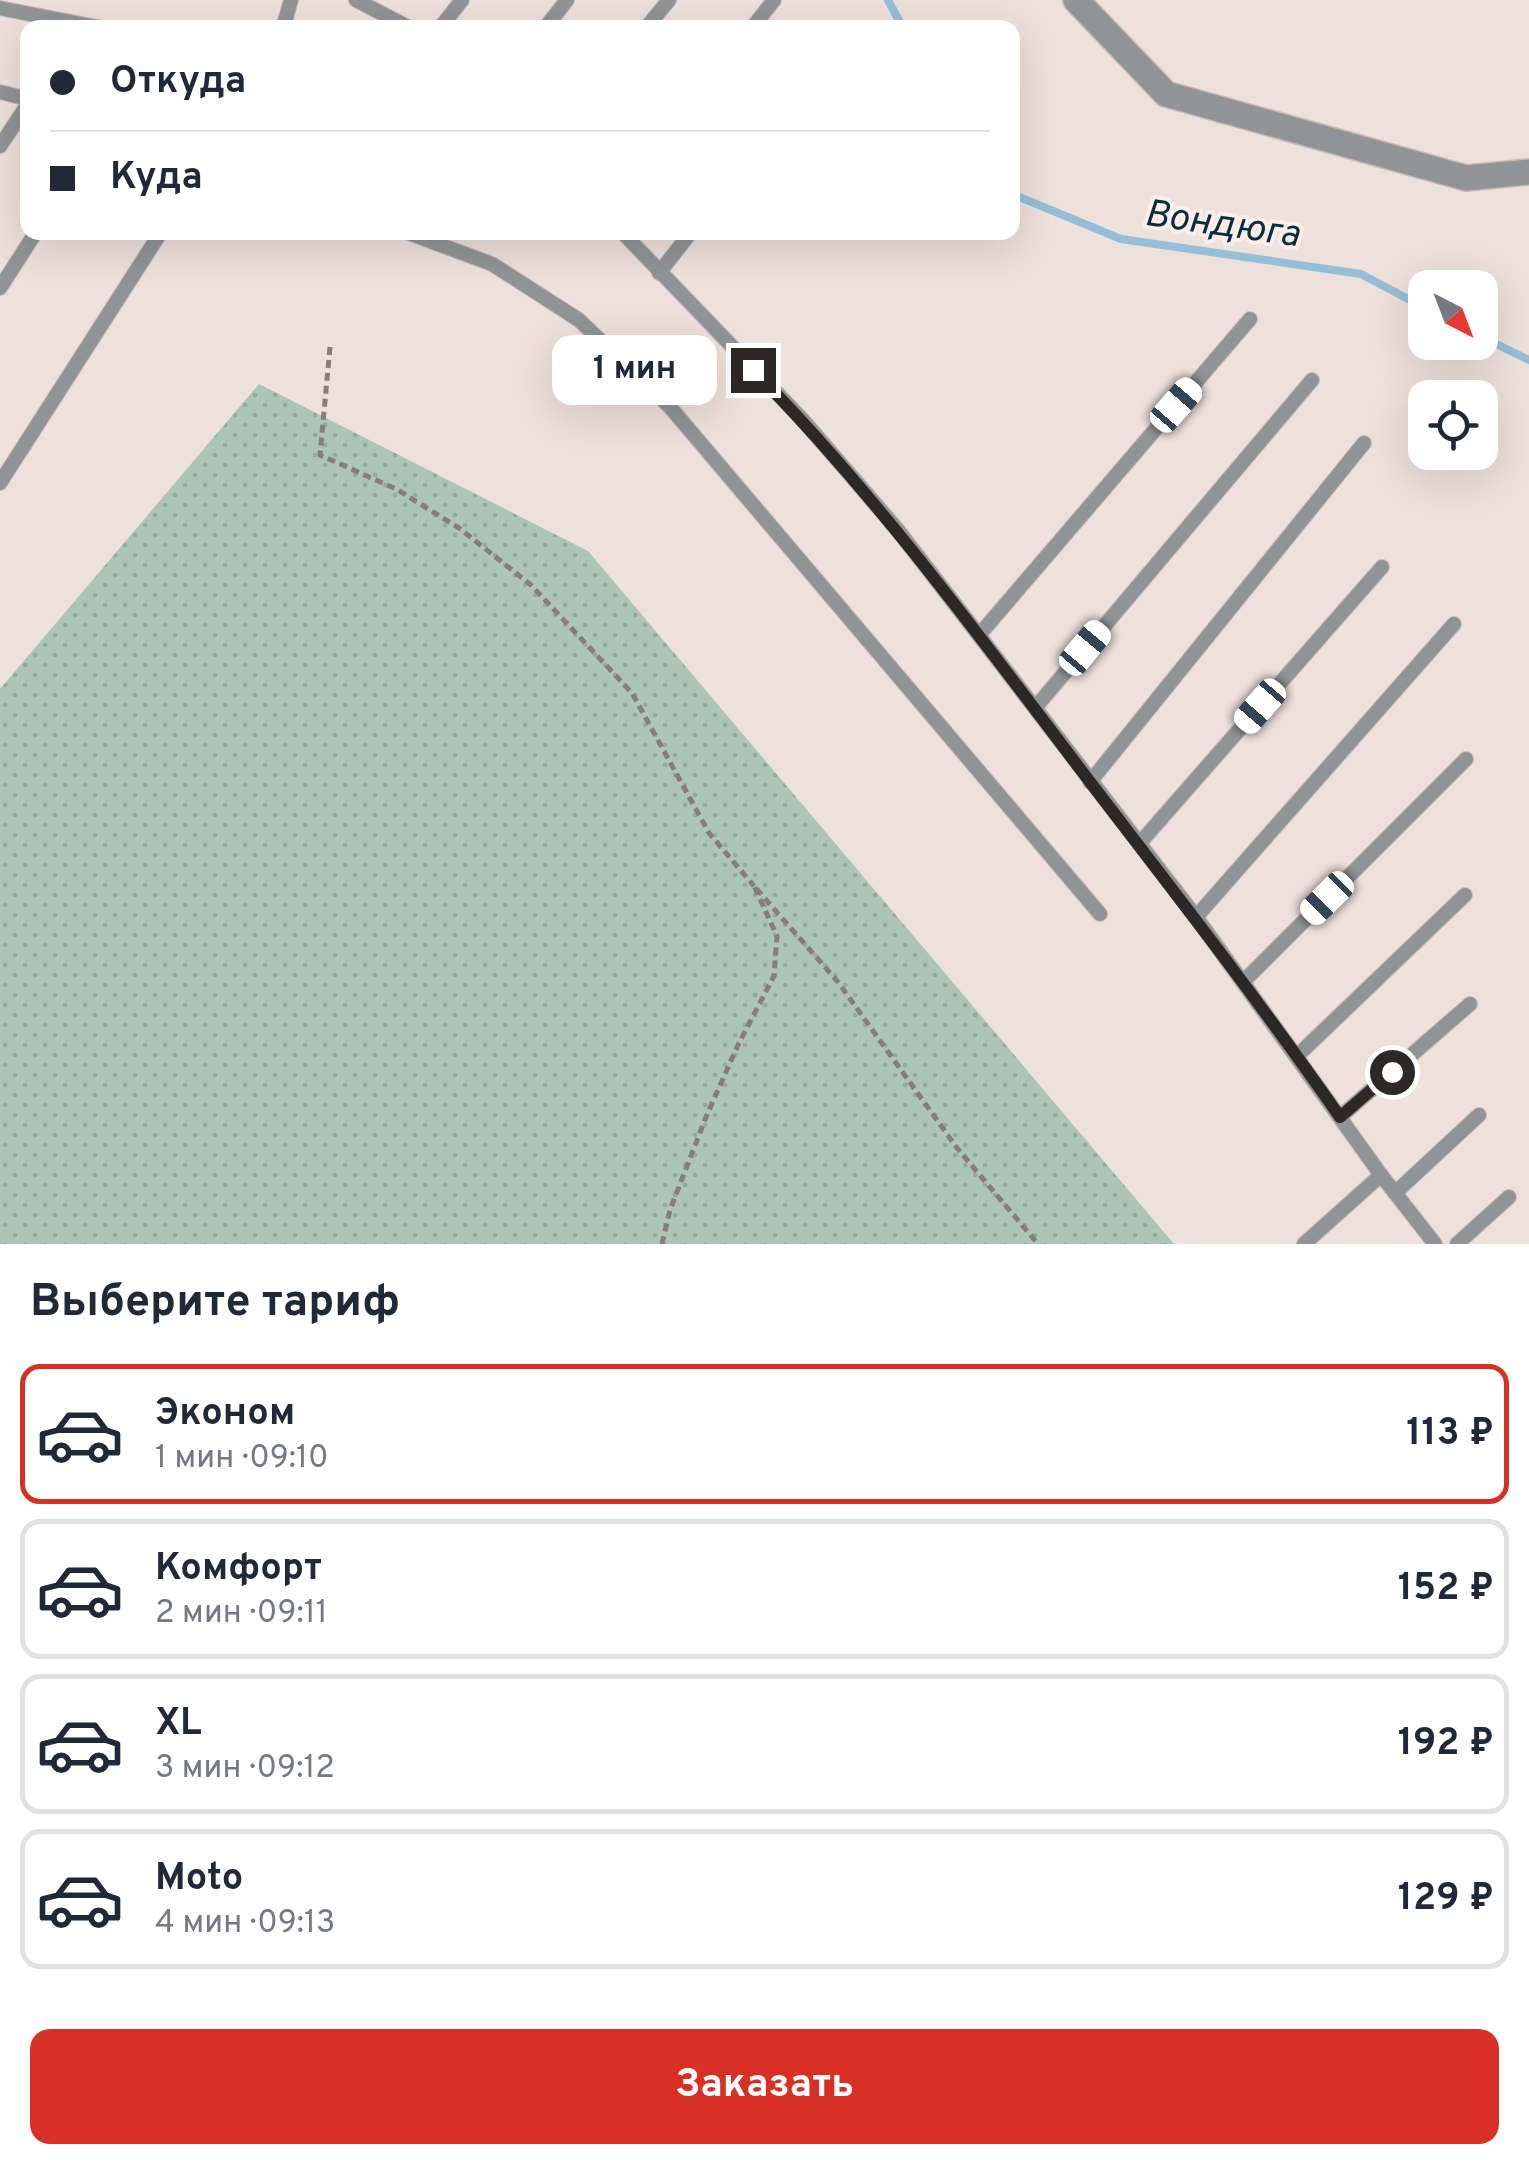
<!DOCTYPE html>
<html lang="ru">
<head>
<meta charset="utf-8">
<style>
  body { margin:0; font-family:Overpass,sans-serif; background:#f6f6f7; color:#1f2937; height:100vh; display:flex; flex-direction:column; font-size:38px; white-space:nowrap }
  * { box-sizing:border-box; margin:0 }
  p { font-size:32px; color:#747a83 }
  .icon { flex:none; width:55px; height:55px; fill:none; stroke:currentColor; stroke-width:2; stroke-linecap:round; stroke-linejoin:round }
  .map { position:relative; height:1244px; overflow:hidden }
  .side { display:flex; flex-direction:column; background:#fff; flex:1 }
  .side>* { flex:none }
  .banner { position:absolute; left:20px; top:20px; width:1000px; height:220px; border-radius:20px; box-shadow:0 10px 40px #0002; display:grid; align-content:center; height:220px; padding:0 30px; background:#fff }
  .needle { width:65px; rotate:138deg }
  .tools { position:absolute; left:1408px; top:270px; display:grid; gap:20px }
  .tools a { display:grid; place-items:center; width:90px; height:90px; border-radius:20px; background:#fff; box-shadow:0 10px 40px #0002; font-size:50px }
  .end { position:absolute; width:45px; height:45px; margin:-22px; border:12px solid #2d2826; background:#fff; box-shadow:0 0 0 5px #fff }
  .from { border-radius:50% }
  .bubble { position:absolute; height:70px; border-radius:20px; background:#fff; box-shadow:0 10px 40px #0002; font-size:32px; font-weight:700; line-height:70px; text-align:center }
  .car { position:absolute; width:30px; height:60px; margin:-30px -15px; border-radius:12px; box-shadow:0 0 8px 2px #0007; background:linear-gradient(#fff 24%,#345 0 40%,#fff 0 76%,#345 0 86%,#fff 0) }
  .banner b { display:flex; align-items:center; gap:35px; height:95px; font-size:38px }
  .banner b+b { border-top:2px solid #e0e1e3 }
  .banner i { width:25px; height:25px; background:#1f2937 }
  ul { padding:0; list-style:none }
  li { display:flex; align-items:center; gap:30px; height:140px; margin:0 20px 15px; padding:0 10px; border:5px solid #e0e1e3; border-radius:20px }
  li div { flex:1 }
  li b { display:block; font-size:38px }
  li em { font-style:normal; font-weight:700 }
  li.active { border-color:#d93025 }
  li>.icon { width:90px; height:90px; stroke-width:1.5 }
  h2 { padding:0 30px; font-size:45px; line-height:120px }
  .cta { display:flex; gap:20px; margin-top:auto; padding:20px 30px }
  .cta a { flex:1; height:115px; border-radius:20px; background:#d93025; color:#fff; font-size:40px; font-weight:700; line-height:115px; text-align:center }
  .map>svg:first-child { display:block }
</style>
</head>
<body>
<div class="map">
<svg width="1529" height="1244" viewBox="0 0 1529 1244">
  <defs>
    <pattern id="grass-dots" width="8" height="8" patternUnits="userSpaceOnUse" patternTransform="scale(2.5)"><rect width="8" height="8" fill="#acc6b5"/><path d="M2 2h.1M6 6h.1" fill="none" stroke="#94aa9c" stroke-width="1.8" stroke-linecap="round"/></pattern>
  </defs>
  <rect width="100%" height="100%" fill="#eee0db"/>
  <polygon fill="url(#grass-dots)" points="259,384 588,551 1174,1244 0,1244 0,689"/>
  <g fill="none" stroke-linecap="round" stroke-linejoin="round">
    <g stroke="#95bfd8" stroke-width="8">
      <polyline points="888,0 903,28"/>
      <polyline points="1012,194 1121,239 1361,274 1425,308"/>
      <polyline points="1480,336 1529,360"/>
    </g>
    <g stroke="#c7bbb7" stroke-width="16">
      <g id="service">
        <polyline points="356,0 410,28"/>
        <polyline points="0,8 102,28"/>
        <polyline points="283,28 291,0"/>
        <polyline points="440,28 462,0"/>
        <polyline points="545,28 567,0"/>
        <polyline points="646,28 669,0"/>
        <polyline points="752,28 774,0"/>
        <polyline points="0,92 28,99"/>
        <polyline points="0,146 28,104"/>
        <polyline points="406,232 492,264 579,320 670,407 1100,914"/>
        <polyline points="622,232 802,419 897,529 1196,917 1381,1175"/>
        <polyline points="659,273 691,232"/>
        <polyline points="0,288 36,232"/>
        <polyline points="0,483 161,232"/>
        <polyline points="980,634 1250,319"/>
        <polyline points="1035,708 1312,380"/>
        <polyline points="1090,782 1364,443"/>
        <polyline points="1139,844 1382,567"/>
        <polyline points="1196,917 1454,624"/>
        <polyline points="1243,982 1466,759"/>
        <polyline points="1297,1056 1465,895"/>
        <polyline points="1340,1117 1470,1004"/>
        <polyline points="1395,1193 1479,1115"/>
        <polyline points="1304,1244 1381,1175 1435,1244"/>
        <polyline points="1457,1244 1509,1197"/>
      </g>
    </g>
    <g stroke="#c7bbb7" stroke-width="28">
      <polyline id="minor" points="1076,0 1166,94 1466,178 1529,172"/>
    </g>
    <g stroke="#877e7b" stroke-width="5" stroke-dasharray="8 5" stroke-linecap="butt">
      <polyline points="330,347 320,455 396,489 459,528 531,585 632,693 709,833 754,886"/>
      <polyline points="662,1244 670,1210 706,1117 738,1045 774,976 777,936 754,886 838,982 957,1148 1038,1244"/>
    </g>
    <use href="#service" stroke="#909497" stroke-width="14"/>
    <use href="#minor" stroke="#909497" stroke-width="25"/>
  </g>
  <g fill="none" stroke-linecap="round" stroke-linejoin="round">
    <path stroke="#2d2826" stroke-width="12" d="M753 370C878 497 982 640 1090 782 1175 893 1260 1002 1340 1117L1392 1072"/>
  </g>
  <g text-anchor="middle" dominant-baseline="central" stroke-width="8" stroke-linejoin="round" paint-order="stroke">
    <g font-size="38" font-style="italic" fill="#082d3f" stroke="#fbeee8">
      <text transform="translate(1222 226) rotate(8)">Вондюга</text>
    </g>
  </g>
</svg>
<div class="tools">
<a><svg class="needle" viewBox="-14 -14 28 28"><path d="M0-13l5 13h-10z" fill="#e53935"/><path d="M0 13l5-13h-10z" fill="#747a83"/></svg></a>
<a><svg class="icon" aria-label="locate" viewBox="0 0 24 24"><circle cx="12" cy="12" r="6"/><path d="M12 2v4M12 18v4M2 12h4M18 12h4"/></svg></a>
</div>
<i class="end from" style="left:1392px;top:1072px"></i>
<i class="end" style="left:753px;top:370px"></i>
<div class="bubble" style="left:552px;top:335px;width:165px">1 мин</div>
<i class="car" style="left:1176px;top:405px;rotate:41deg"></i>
<i class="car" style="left:1085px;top:648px;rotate:40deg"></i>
<i class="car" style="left:1260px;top:706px;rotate:221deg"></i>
<i class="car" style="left:1327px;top:898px;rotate:225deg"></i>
<div class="banner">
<b><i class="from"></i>Откуда</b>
<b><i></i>Куда</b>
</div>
</div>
<section class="side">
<h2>Выберите тариф</h2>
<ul>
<li class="active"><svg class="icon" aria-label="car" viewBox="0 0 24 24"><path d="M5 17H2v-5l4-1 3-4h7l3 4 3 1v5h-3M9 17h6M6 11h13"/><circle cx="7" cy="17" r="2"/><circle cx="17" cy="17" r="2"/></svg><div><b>Эконом</b><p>1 мин · 09:10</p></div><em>113 ₽</em></li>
<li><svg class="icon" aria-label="car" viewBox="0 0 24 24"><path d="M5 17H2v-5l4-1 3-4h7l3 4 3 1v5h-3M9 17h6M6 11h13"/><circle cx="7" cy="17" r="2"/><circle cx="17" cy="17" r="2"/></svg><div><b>Комфорт</b><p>2 мин · 09:11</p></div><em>152 ₽</em></li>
<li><svg class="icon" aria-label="car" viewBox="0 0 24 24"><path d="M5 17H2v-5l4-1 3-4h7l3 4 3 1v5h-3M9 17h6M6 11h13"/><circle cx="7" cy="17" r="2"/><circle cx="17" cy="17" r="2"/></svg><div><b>XL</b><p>3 мин · 09:12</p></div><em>192 ₽</em></li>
<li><svg class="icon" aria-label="car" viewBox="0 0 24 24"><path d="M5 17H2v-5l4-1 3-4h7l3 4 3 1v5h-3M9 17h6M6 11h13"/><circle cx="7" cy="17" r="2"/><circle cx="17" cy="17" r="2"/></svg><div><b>Moto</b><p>4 мин · 09:13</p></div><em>129 ₽</em></li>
</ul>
<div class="cta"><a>Заказать</a></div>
</section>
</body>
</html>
